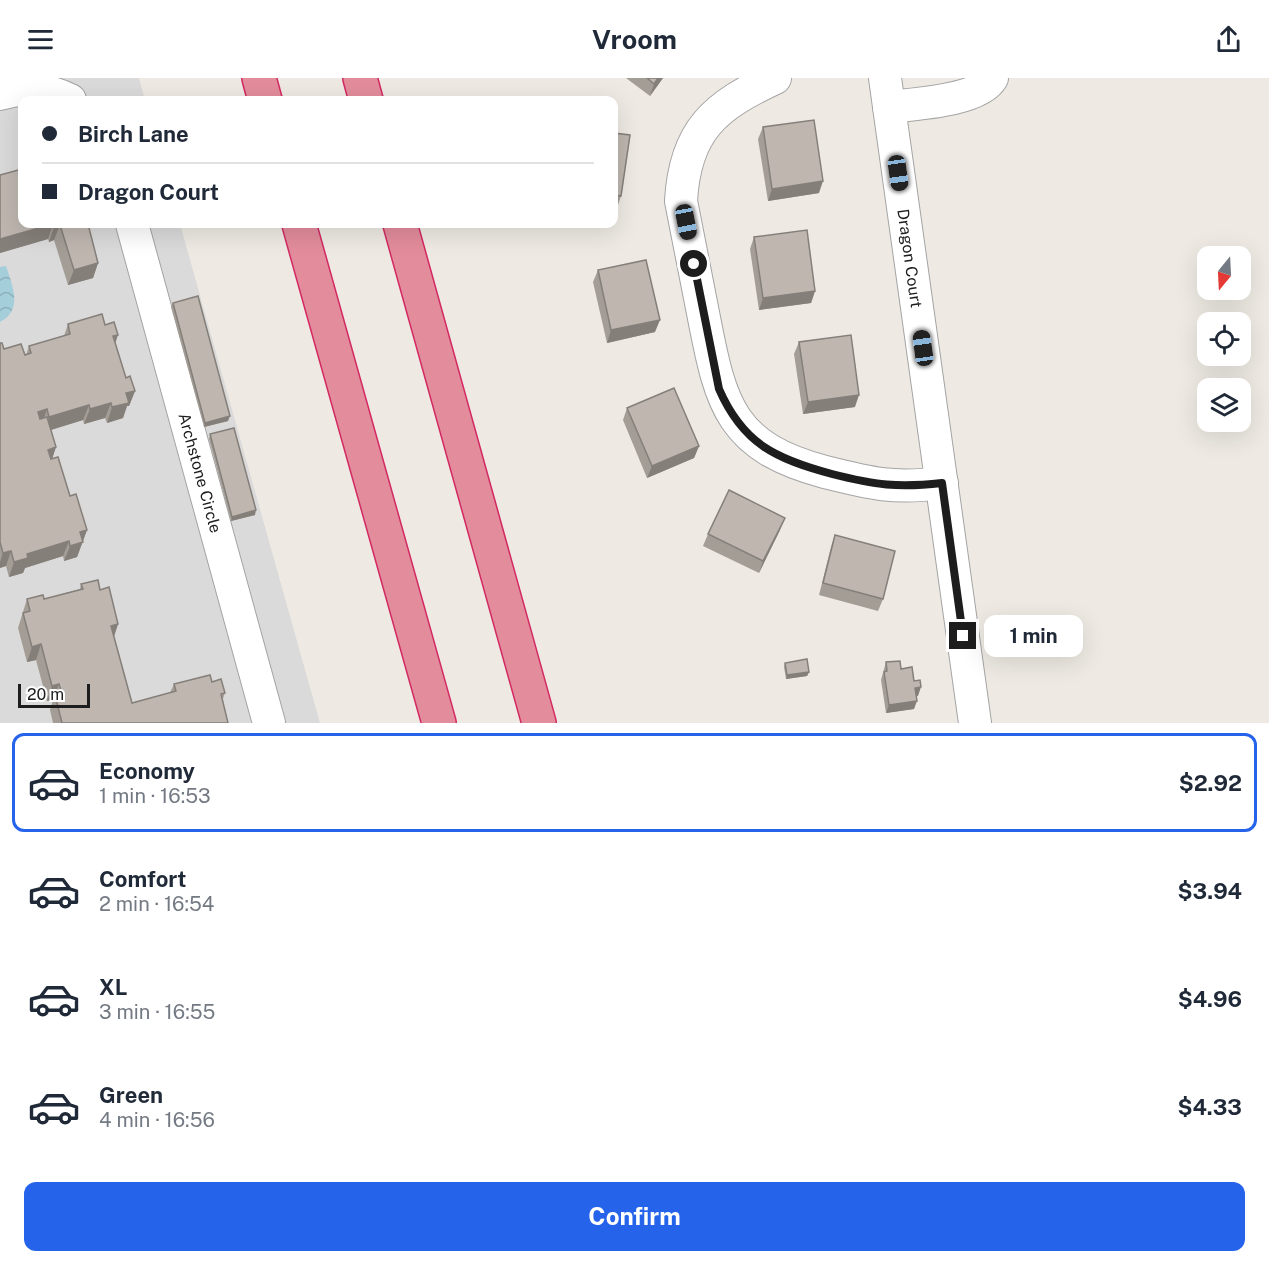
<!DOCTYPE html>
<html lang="en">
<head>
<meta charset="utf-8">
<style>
  body { margin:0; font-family:"Public Sans",sans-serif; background:#f6f6f7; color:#1f2937; height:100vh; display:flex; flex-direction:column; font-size:22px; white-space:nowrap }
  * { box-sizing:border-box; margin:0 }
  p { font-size:20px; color:#747a83 }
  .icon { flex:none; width:33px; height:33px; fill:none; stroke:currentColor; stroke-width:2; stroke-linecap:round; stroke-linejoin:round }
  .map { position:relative; height:645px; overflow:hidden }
  .panel { display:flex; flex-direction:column; background:#fff; flex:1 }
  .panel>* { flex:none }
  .top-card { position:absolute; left:18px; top:18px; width:600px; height:132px; border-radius:12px; box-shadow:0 6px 24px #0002; display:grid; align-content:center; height:132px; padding:0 24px; background:#fff }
  .needle { width:39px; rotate:198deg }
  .controls { position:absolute; left:1197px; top:168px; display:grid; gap:12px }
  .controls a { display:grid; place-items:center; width:54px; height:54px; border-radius:12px; background:#fff; box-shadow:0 6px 24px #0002; font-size:30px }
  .scale { position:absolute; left:18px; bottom:15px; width:72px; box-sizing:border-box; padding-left:6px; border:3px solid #1d1d1d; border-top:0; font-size:16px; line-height:21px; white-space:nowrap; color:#1d1d1d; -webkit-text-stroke:4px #fff; paint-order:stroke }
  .end { position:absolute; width:27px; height:27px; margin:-14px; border:8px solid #1d1d1d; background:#fff; box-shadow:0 0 0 3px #fff }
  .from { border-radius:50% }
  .bubble { position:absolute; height:42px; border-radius:12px; background:#fff; box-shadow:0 6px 24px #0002; font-size:20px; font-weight:700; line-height:42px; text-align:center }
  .car { position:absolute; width:18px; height:36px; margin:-18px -9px; border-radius:8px; box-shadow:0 0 4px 2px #0007; background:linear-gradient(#222 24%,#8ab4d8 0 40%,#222 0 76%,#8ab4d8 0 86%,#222 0) }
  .top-card b { display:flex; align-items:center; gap:21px; height:57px; font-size:22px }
  .top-card b+b { border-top:2px solid #e0e1e3 }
  .top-card i { width:15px; height:15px; background:#1f2937 }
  ul { padding:10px 0 0; list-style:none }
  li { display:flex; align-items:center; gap:18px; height:99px; margin:0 12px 9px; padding:0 12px; border:3px solid transparent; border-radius:12px }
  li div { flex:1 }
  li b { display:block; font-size:22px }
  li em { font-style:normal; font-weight:700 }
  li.active { border-color:#2563eb }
  li>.icon { width:54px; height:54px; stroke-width:1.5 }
  .action { display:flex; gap:12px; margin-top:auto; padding:12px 24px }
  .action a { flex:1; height:69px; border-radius:12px; background:#2563eb; color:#fff; font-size:24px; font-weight:700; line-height:69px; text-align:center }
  header { display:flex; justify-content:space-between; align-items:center; height:78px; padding:0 24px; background:#fff; font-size:27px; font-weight:700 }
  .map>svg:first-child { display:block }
</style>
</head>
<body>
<header><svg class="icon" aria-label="menu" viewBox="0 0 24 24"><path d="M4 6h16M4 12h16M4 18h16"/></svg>Vroom<svg class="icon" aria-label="share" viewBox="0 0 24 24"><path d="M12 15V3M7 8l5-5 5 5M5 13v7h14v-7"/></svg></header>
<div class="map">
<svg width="1269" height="645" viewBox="0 0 1269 645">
  <defs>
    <pattern id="water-waves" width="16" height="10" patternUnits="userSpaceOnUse" patternTransform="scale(1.5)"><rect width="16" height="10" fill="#a4ceda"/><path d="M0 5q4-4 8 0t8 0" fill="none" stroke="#8db0bb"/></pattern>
  </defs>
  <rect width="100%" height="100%" fill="#eeeae3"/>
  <polygon fill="#dbdada" points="0,0 139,0 145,22 22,22 22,146 180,146 320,645 0,645"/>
  <path fill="url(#water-waves)" d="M6 188C12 207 24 232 0 244V189Z"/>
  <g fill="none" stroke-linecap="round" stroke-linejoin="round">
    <g stroke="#a4a4a4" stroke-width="34">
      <g id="minor">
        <path d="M775 0C715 28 685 52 681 123 689 162 696 201 704 240 721 328 731 369 825 394 873 406 893 411 942 405"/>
        <path id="s1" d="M885 0 975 645"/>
        <path d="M0 16C24 9 48 11 70 22"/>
        <path d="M889 29C914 26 979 23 992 0"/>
        <path id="s2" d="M132 146 269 645"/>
      </g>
    </g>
    <g stroke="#d22963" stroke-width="36">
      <g id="highway">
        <polyline points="259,0 265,22"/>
        <polyline points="360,0 366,22"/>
        <polyline points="299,146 439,645"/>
        <polyline points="400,146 539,645"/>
      </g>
    </g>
    <use href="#minor" stroke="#fff" stroke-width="32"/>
    <use href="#highway" stroke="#e38c9c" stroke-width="33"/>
  </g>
  <g fill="#a39d96">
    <polygon points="626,0 663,0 650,18"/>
    <polygon points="763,49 819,115 768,123 758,61"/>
    <polygon points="614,55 621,118 617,130 614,130"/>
    <polygon points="0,97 88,146 98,185 93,200 68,207 54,162 49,164 48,161 0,175"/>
    <polygon points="754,159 815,213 811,225 759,232 750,171"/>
    <polygon points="598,192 655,254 607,265 593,204"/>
    <polygon points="173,225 228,343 204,349 171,229"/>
    <polygon points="68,246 105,247 115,264 126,300 135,313 129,328 127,328 123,340 107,345 105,340 84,346 83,342 51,352 56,369 52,381 87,452 77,479 64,483 63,478 25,490 23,495 9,499 6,488 0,490 0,265 4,271 26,277 29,268 64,258"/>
    <polygon points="799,264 855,329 803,336 794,276"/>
    <polygon points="627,330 699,368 694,380 647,400 623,342"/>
    <polygon points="210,356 255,437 231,443 209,361"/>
    <polygon points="780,452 759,495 703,468 708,456"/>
    <polygon points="835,457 883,521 878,533 819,517 831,469"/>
    <polygon points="81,506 100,512 118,546 114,559 132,625 170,615 174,606 212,604 225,615 222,623 228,645 53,645 50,632 53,622 47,623 36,582 27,584 18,550 27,521 44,521 80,511"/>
    <polygon points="886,584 901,591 914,603 918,618 916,618 914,631 886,635 881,602"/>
    <polygon points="785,585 809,594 807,598 786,601 784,589"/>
  </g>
  <g fill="#857f7a">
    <polygon points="658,0 663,0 650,18 654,6"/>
    <polygon points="823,103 819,115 768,123 772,111"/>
    <polygon points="53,146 48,161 0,175 0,161"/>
    <polygon points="60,147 54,162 49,164 54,149"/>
    <polygon points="98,185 93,200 68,207 74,192"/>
    <polygon points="815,213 811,225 759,232 763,220"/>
    <polygon points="660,242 655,254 607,265 611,252"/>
    <polygon points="118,257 113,272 113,258"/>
    <polygon points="135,313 129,328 127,328 123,340 107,345 112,329 126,315"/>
    <polygon points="859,317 855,329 803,336 808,324"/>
    <polygon points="111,325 105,340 84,346 90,331"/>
    <polygon points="89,327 83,342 44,354 49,339"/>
    <polygon points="47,331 42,346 38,334"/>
    <polygon points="230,338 228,343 204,349 205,345"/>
    <polygon points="699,368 694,380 647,400 652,388"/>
    <polygon points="56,369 51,384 48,372"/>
    <polygon points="256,432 255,437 231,443 232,439"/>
    <polygon points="785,440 780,452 759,495 763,483"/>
    <polygon points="87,452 77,479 64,483 70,468 80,454"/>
    <polygon points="69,463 63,478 25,490 23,495 9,499 14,484 27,476"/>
    <polygon points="11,473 6,488 0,490 0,484 3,475"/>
    <polygon points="118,546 113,561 111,548"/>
    <polygon points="41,566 36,582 27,584 32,569"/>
    <polygon points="809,594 807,598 786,601 787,597"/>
    <polygon points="59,606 53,621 47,623 52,608"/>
    <polygon points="921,609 918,618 912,619 915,610"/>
    <polygon points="917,623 914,631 886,635 889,627"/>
  </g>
  <g fill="#beb6af" stroke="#857f7a" stroke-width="1.5">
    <polygon points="647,0 658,0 654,6"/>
    <polygon points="814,42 823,103 772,111 763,49"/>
    <polygon points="614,55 630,57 621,118 614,117"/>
    <polygon points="22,91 22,146 53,146 0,161 0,97"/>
    <polygon points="53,146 88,146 98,185 74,192 60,147 54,149"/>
    <polygon points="807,152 815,213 763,220 754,159"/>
    <polygon points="646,182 660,242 611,252 598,192"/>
    <polygon points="198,218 230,338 205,345 173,225"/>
    <polygon points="102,236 105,247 114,244 118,257 113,258 126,300 130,298 135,313 126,315 129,325 112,329 111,325 90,331 89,327 49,339 47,331 38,334 40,341 47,339 56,369 48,372 51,381 58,379 70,418 76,416 87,452 80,454 83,464 70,468 69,463 27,476 28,480 14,484 11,473 3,475 0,464 0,265 2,265 4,271 21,266 25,277 31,275 29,268 70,256 68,246"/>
    <polygon points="851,257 859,317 808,324 799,264"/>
    <polygon points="674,310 699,368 652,388 627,330"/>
    <polygon points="234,350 256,432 232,439 210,356"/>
    <polygon points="729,412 785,440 763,483 708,456"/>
    <polygon points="835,457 895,473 883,521 823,505"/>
    <polygon points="98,502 100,512 109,509 118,546 111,548 132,625 176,613 174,606 210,597 212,604 221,601 225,615 221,616 228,645 62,645 55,617 62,615 59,606 52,608 41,566 32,569 23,535 30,533 27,521 43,517 44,521 83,511 81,506"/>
    <polygon points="807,581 809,594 787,597 785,585"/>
    <polygon points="900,583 901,591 912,589 914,603 920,602 921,609 915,610 917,623 889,627 884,594 887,593 886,584"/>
  </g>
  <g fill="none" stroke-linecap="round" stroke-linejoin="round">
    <path stroke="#1d1d1d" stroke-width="8" d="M694 186 719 311C743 366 776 381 832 396 875 407 898 410 942 405L963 558"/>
  </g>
  <g text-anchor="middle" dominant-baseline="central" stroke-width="6" stroke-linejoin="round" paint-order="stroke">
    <g font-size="16" fill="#1d1d1d" stroke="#fff">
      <text stroke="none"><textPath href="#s1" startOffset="182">Dragon Court</textPath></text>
      <text stroke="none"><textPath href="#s2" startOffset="258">Archstone Circle</textPath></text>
    </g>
  </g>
</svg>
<div class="controls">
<a><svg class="needle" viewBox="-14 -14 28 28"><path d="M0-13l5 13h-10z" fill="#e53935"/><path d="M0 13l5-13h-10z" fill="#747a83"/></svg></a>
<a><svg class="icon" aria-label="locate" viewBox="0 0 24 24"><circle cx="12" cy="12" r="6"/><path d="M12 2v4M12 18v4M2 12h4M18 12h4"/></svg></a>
<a><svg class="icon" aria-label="layers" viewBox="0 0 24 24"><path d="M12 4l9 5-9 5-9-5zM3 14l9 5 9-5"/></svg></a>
</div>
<div class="scale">20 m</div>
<i class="end from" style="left:694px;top:186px"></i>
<i class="end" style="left:963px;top:558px"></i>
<div class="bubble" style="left:984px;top:537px;width:99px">1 min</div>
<i class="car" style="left:898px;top:95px;rotate:172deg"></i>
<i class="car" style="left:686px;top:144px;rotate:169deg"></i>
<i class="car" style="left:923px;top:270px;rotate:352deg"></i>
<div class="top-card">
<b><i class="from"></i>Birch Lane</b>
<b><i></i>Dragon Court</b>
</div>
</div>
<section class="panel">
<ul>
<li class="active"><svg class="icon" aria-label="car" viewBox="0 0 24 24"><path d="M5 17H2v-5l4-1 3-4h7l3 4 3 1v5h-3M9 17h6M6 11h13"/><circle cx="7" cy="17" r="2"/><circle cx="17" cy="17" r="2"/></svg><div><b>Economy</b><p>1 min · 16:53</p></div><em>$2.92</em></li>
<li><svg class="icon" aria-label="car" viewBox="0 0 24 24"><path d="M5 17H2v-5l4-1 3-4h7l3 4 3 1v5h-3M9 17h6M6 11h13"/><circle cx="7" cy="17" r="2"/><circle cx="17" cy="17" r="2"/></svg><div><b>Comfort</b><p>2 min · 16:54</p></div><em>$3.94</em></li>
<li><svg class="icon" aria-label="car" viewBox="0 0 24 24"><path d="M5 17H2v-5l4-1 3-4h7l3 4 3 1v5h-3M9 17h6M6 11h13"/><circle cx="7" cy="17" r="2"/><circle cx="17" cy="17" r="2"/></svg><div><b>XL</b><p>3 min · 16:55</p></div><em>$4.96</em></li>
<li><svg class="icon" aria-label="car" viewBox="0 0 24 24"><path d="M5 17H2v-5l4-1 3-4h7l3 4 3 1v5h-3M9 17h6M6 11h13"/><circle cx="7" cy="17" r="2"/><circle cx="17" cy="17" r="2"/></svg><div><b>Green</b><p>4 min · 16:56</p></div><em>$4.33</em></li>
</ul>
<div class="action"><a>Confirm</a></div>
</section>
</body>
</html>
